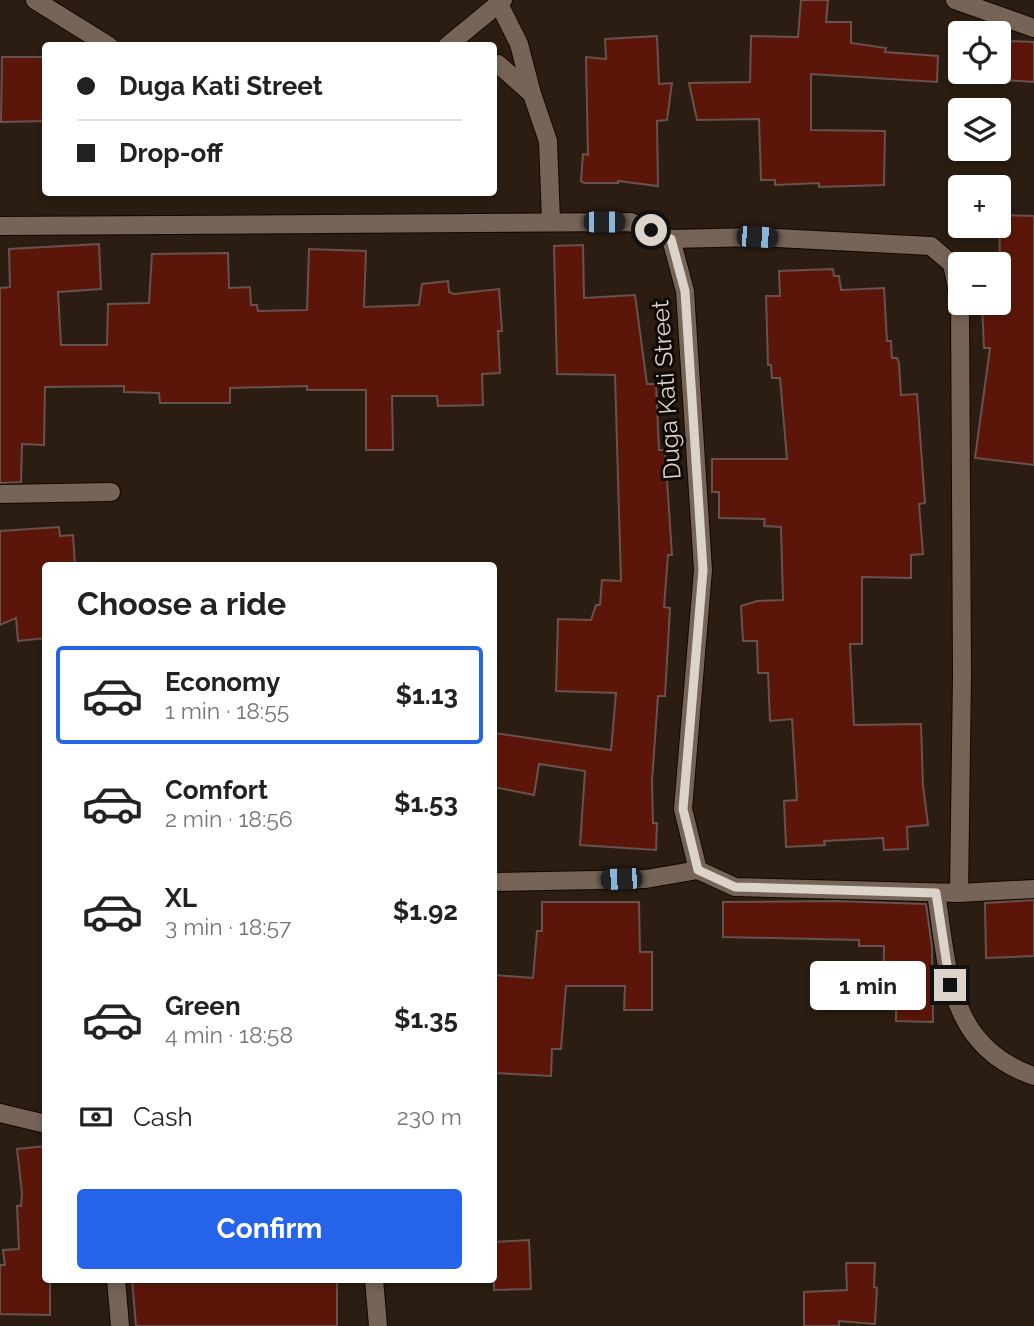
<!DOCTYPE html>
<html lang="en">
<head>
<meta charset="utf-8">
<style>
  body { margin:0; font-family:Raleway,sans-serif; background:#f2f2f2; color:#222; height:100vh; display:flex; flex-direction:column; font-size:26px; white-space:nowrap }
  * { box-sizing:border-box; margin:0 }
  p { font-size:23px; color:#767676 }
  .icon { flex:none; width:38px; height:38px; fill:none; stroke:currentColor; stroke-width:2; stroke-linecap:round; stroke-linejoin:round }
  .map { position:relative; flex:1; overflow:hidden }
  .panel { position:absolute; left:42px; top:562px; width:455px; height:721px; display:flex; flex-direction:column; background:#fff; border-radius:7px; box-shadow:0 4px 10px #0003 }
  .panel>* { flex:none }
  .banner { position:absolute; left:42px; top:42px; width:455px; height:154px; border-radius:7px; box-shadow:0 4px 10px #0003; display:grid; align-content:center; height:154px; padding:0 35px; background:#fff }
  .fabs { position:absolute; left:948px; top:21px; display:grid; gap:14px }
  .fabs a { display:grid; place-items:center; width:63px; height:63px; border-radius:7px; background:#fff; box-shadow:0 4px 10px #0003; font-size:35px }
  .end { position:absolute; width:32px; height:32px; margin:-16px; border:9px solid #dcd3cb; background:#111; box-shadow:0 0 0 4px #111 }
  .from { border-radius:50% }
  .bubble { position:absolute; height:49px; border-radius:7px; background:#fff; box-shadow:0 4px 10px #0003; font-size:23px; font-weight:700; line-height:49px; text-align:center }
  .car { position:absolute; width:21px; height:42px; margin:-21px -10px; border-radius:9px; box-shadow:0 0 5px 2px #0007; background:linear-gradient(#222 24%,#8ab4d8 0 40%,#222 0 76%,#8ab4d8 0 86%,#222 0) }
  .banner b { display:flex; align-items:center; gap:24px; height:66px; font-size:26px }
  .banner b+b { border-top:2px solid #e0e0e0 }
  .banner i { width:18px; height:18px; background:#222 }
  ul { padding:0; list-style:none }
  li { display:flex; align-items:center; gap:21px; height:98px; margin:0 14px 10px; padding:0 21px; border:4px solid transparent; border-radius:7px }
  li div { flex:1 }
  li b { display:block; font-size:26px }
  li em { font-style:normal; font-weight:700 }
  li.selected { border-color:#2563eb }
  li>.icon { width:63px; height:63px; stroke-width:1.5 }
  h2 { padding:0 35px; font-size:32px; line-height:84px }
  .pay { display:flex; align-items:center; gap:18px; height:77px; padding:0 35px; font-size:26px }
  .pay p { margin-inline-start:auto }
  .button { display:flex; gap:14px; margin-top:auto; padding:14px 35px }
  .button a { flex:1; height:80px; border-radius:7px; background:#2563eb; color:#fff; font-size:28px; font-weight:700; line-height:80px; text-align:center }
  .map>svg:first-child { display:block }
</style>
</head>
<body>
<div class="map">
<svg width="1034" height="1326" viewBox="0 0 1034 1326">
  <rect width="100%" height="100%" fill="#2b1d11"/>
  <g fill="#5c1609" stroke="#67524d" stroke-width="2">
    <polygon points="801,0 828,0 826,22 851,22 851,43 886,48 885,52 938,56 937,82 811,74 811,130 885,131 884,185 819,187 819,183 775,185 775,180 761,180 759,119 697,120 689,83 750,82 751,36 798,37"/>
    <polygon points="657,36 659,84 672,83 667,120 657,121 658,186 618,181 618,183 584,183 581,181 583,154 588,155 586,57 606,59 605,39"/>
    <polygon points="1013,41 1034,42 1034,82 1005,80 1008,43"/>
    <polygon points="2,57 46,57 46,121 1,122"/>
    <polygon points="1000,215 1034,216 1034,465 975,458 990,348 984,348 982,305 999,305"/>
    <polygon points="99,244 101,289 58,292 61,345 107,345 108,304 149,303 152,254 228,253 229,288 250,287 251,305 257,305 258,311 307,310 309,249 366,251 364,307 419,305 422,284 448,281 449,292 454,294 499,289 502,331 498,331 500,373 482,374 483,405 438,406 437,396 392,396 393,450 366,450 366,390 307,390 307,386 230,388 230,403 160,403 159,393 124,392 124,386 45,387 44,445 22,444 21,482 0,483 0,288 10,287 9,249"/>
    <polygon points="583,245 584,298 635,295 647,384 656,384 659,450 665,450 672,555 668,555 664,607 670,608 665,696 658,696 652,781 653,823 657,823 656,850 580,845 585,771 539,764 534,795 494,787 494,733 611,750 616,693 556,691 558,619 591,620 596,605 600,605 602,580 621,581 615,375 557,374 554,246"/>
    <polygon points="833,269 834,276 839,276 841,290 884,288 887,341 891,341 892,358 897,358 899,363 901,395 917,394 925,503 919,504 923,554 911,555 911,578 862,577 862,644 850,644 854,725 921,724 923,785 928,825 907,827 908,849 884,850 883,838 824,841 825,845 786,847 784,801 797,800 792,719 770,721 768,673 758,673 757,641 743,641 741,606 757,601 783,600 781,527 764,526 765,519 719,518 719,492 712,492 712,459 787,459 780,378 772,378 771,365 768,365 766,296 780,296 779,271"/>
    <polygon points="59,527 60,536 73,535 75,565 46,565 46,638 18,641 16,618 0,625 0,531"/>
    <polygon points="1034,900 1034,956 986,958 985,903"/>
    <polygon points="836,901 926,904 932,947 933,1022 896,1021 896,1002 889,1002 889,988 883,988 884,946 859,946 859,940 723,937 723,902"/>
    <polygon points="542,902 639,902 640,952 652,952 652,1010 624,1010 625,986 566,986 561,1049 552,1049 551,1076 494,1073 494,975 533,978 537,931 542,931"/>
    <polygon points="46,1146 46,1279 50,1279 50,1315 0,1314 0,1265 5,1265 3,1250 19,1249 17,1206 21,1206 22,1193 17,1149"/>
    <polygon points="529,1240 531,1289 494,1290 494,1242"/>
    <polygon points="846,1263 875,1263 874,1287 877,1288 875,1324 839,1321 839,1326 804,1326 804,1292 847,1290"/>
    <polygon points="132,1279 337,1279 337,1326 136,1326"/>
  </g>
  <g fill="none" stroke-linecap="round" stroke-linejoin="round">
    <g stroke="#130701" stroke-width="20">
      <g id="minor">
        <polyline points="35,0 109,46"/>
        <polyline points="497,0 519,44 532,94"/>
        <polyline points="955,0 1034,28"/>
        <polyline points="447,46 503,0"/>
        <polyline points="494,65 498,64 532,94 548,141 551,221"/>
        <polyline points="0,226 631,222 671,239 685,291 703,570 683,809 698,870 735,887 959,893 1034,889"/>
        <polyline points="671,239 757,237 931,246 952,264 960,301 962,675 959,893"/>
        <polyline points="0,494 111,492"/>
        <polyline points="494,882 646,879 698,870"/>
        <path d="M936 893C948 970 948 1047 1034 1076"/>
        <polyline points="0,1113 46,1124"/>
        <polyline points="116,1279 120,1326"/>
        <polyline points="374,1279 378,1326"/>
      </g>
    </g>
    <use href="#minor" stroke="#766557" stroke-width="18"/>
  </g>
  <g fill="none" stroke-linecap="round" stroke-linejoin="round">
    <polyline stroke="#dcd3cb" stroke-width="9" points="651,230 671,239 685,291 703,570 683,809 698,870 735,887 936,893 950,985"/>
  </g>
  <g text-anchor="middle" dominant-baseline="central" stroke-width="6" stroke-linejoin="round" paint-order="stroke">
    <g font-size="24" fill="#dcd3cb" stroke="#0f0905">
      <text transform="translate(666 390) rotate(-94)">Duga Kati Street</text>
    </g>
  </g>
</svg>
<div class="fabs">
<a><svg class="icon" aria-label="locate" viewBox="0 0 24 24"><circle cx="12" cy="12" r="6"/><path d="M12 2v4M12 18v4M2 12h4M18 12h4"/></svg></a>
<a><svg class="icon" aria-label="layers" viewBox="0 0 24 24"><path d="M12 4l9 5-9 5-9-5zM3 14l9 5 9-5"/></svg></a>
<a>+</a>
<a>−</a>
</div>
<i class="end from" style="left:651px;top:230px"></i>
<i class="end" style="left:950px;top:985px"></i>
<div class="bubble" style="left:810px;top:961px;width:116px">1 min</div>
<i class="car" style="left:604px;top:222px;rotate:90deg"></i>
<i class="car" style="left:757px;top:237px;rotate:93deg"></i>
<i class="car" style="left:621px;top:879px;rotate:268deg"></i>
<div class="banner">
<b><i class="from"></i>Duga Kati Street</b>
<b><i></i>Drop-off</b>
</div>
<section class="panel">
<h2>Choose a ride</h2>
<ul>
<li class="selected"><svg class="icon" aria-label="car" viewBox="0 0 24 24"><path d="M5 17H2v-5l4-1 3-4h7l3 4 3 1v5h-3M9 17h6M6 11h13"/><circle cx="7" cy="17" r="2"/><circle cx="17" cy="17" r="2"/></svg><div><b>Economy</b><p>1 min · 18:55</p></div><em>$1.13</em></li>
<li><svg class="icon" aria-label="car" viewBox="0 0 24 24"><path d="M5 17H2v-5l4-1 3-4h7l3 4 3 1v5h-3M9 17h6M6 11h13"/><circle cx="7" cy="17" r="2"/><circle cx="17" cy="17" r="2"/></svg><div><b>Comfort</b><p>2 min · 18:56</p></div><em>$1.53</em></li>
<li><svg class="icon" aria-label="car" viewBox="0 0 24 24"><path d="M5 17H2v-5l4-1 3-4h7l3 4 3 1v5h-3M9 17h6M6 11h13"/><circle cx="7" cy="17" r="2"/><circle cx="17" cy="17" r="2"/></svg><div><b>XL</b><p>3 min · 18:57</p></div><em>$1.92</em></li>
<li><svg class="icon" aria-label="car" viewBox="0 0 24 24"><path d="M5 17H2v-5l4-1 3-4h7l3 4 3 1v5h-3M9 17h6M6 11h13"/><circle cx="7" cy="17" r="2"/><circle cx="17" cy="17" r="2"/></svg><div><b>Green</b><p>4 min · 18:58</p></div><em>$1.35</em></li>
</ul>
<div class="pay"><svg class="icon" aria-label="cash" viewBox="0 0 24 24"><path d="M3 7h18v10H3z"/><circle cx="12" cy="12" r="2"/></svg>Cash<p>230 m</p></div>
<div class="button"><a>Confirm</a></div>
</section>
</div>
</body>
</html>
